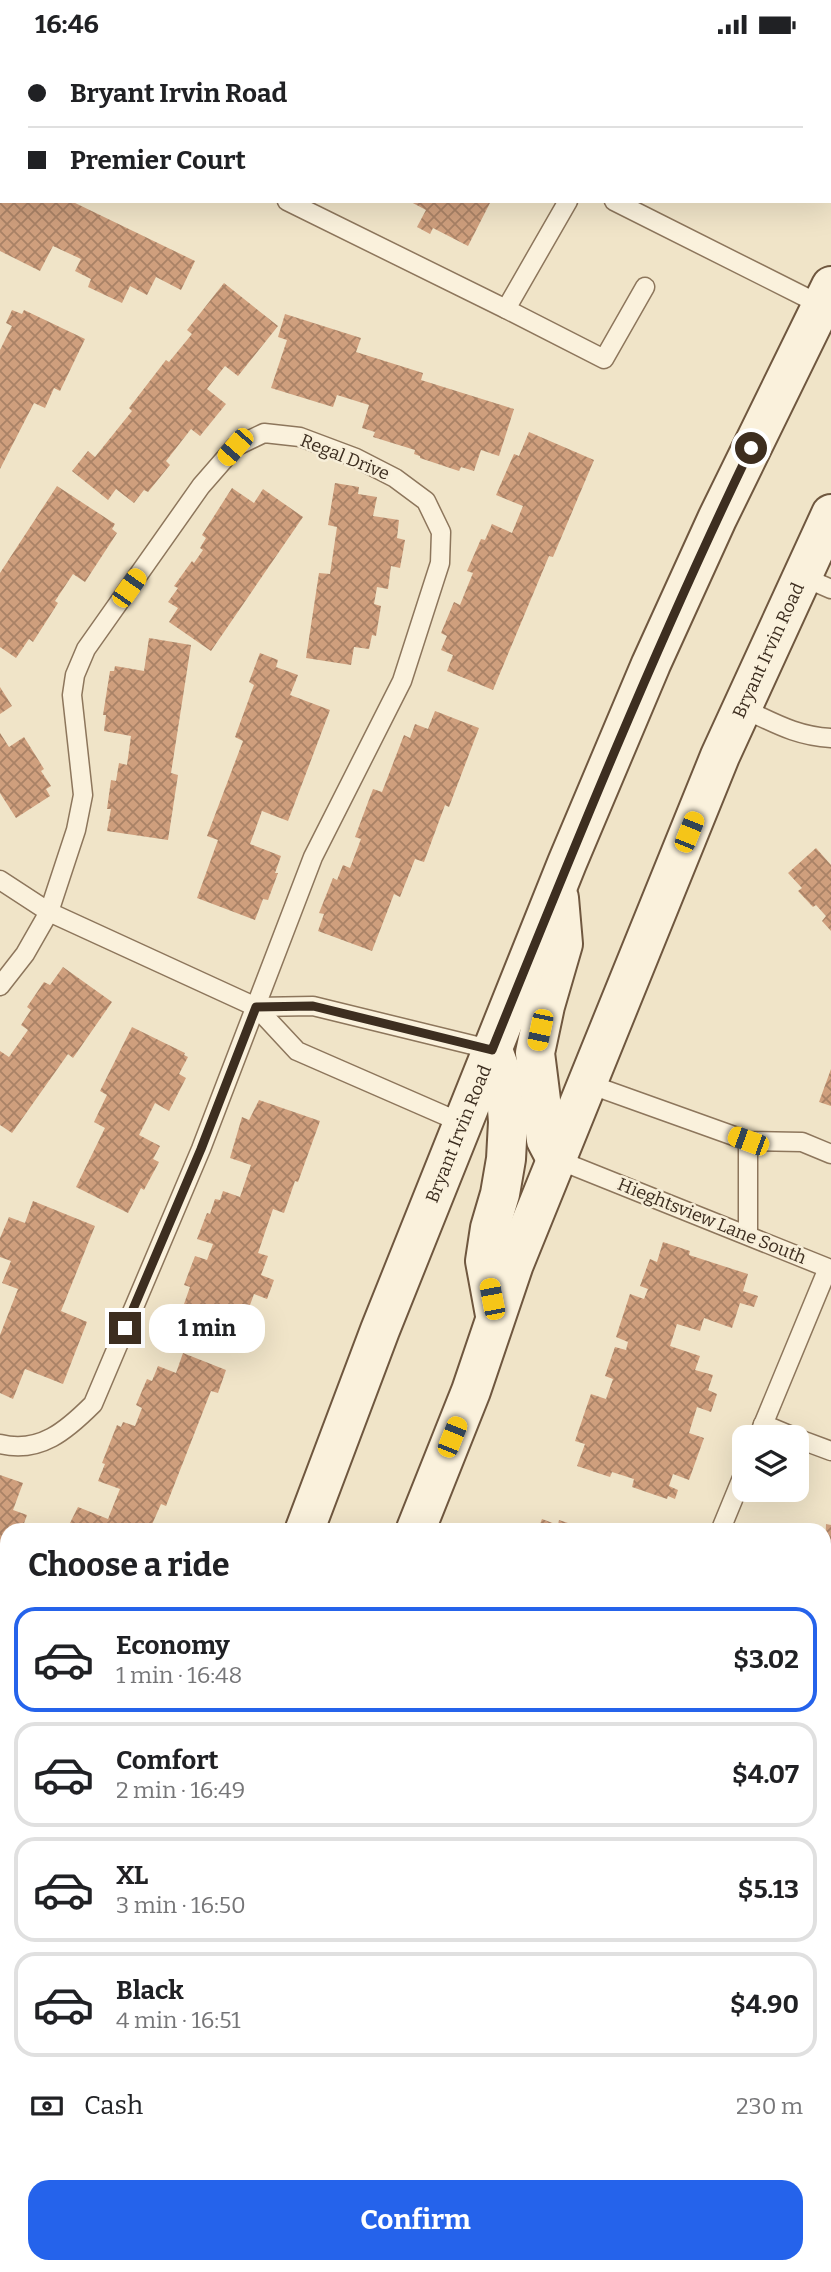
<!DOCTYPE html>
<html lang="en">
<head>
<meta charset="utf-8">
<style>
  body { margin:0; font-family:Bitter,serif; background:#f2f2f2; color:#202124; height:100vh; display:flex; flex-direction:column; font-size:26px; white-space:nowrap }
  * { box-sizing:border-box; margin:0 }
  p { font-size:23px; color:#757577 }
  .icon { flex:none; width:38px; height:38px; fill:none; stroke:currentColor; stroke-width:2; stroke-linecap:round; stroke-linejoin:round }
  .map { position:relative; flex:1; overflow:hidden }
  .sheet { position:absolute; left:0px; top:1474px; width:831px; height:751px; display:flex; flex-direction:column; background:#fff; border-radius:21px 21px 0 0; box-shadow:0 7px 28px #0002 }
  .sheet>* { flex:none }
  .hud { position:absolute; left:0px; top:0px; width:831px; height:154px; box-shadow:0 7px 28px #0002; display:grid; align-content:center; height:154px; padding:0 28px; background:#fff }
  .fabs { position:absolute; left:732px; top:1376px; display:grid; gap:14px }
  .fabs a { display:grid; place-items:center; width:77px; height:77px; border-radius:14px; background:#fff; box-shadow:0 7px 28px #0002; font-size:35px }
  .end { position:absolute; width:32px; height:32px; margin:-16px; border:9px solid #3d2e20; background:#fff; box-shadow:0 0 0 4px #fff }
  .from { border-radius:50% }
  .bubble { position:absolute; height:49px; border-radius:21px; background:#fff; box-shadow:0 7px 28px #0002; font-size:23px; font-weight:700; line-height:49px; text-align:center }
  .car { position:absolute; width:21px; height:42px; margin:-21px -10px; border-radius:9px; box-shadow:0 0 5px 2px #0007; background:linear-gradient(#f5c518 24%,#345 0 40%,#f5c518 0 76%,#345 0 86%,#f5c518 0) }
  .hud b { display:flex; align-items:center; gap:24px; height:66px; font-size:26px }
  .hud b+b { border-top:2px solid #e0e0e0 }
  .hud i { width:18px; height:18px; background:#202124 }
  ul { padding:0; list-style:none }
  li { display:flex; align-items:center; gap:21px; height:105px; margin:0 14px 10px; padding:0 14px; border:4px solid #e0e0e0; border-radius:21px }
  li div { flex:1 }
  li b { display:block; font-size:26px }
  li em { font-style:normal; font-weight:700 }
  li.current { border-color:#2563eb }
  li>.icon { width:63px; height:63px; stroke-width:1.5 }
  h2 { padding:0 28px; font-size:32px; line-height:84px }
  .pay { display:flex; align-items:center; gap:18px; height:77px; padding:0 28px; font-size:26px }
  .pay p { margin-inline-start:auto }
  .button { display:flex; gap:14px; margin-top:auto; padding:14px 28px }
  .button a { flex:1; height:80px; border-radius:21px; background:#2563eb; color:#fff; font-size:28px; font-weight:700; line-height:80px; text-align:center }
  .status { display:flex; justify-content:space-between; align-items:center; height:49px; padding:0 35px; background:#fff; direction:ltr }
  .status svg { height:19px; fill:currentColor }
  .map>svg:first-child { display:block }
</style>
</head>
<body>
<div class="status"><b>16:46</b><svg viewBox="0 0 49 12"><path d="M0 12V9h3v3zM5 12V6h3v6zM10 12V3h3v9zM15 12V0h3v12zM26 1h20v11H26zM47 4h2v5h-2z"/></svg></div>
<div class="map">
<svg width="831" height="2223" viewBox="0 0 831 2223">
  <defs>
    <pattern id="grass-dots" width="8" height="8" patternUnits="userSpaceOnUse" patternTransform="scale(1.75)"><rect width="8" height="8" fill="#c9cf9b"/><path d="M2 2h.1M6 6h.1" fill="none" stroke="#aeb285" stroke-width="1.8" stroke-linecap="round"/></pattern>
    <pattern id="building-cross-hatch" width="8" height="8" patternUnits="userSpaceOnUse" patternTransform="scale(1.75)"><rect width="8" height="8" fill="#cf9f7d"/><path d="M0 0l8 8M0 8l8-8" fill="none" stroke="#a98266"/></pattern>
  </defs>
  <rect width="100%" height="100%" fill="#f0e4c8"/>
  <polygon fill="url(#grass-dots)" points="521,2217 663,2217 674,2223 533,2223"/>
  <g fill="url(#building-cross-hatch)">
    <polygon points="0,152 71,152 195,212 181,241 156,228 147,246 130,237 122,254 88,238 91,230 75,222 81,210 53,197 40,222 0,202"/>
    <polygon points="409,152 491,152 468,197 433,179 430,185 417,178 426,161"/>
    <polygon points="224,234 278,277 238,327 225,317 207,340 226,355 200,387 191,380 166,412 170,416 148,443 144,441 134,454 116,440 108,451 72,422 88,402 95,408 132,362 129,359 166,311 169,313 192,285 187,281"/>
    <polygon points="12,261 22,265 24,261 85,290 60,342 54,339 45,359 34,354 0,420 0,301 12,277 6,274"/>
    <polygon points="285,265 361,289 356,303 423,324 421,331 514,360 499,407 481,401 474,422 461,418 459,422 420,409 420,407 414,405 415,401 373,388 375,383 362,379 369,356 337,346 333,358 271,339 287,291 278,288"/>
    <polygon points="529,383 594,411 553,508 549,507 493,641 447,622 453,606 441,601 447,587 441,584 454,553 460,556 473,524 467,522 481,490 485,491 492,475 512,484 523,457 496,446 514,405 519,407"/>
    <polygon points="335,434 359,438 358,445 377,448 373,467 399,471 397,489 405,491 400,519 391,517 388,540 377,538 374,555 381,557 376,587 372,586 369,600 354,598 351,616 306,609 319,524 330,525 337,478 328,476"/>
    <polygon points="57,437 115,475 112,480 117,484 85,533 73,525 55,552 58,554 33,593 29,590 16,609 0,598 0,524"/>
    <polygon points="232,439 254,454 263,440 303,468 211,602 169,573 178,559 168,553 178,539 174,537 192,512 194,514 203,501 200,499 206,489 202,486"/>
    <polygon points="149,589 191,596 171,724 178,726 168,791 107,782 111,760 107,760 111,731 116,732 119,714 127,716 131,687 104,682 106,666 103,666 110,622 114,622 115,617 144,622"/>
    <polygon points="260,604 278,611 276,618 298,626 290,646 330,661 288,772 262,762 250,795 281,807 275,824 278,824 268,851 263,850 255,871 197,849 218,791 207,787 243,692 235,688 254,636 249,633"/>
    <polygon points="0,638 12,657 0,665"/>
    <polygon points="435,662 479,679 449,758 445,756 424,813 415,810 400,848 394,845 372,902 318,882 324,865 319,864 333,829 337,831 343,816 350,819 361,790 355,788 373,740 382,743 404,686 410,689 415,675 428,680"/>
    <polygon points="0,684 9,698 24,688 44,720 41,722 51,737 46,740 50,747 16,769 0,744"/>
    <polygon points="816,799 831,816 831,882 822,872 826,867 816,856 813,858 798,842 802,839 788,824"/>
    <polygon points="63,918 112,953 73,1009 68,1005 12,1084 0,1076 0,1002 9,1008 28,981 21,976 31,961 27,958 44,933 50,936"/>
    <polygon points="132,978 185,1004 184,1006 188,1008 179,1025 186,1029 169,1062 155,1054 139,1086 160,1097 153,1110 159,1113 144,1141 141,1139 128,1164 76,1138 105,1079 94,1073 107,1046 100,1042"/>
    <polygon points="831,1020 831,1057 819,1053"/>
    <polygon points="259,1051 320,1072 298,1133 295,1132 284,1164 273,1160 258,1204 268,1207 261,1226 274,1231 267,1250 254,1245 246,1267 252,1269 241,1299 215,1290 217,1283 192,1274 197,1260 184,1255 190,1238 184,1236 195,1207 207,1211 213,1195 197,1190 207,1164 210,1165 215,1150 220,1151 223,1142 240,1148 251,1116 230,1109 242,1068 249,1071"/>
    <polygon points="33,1152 95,1177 61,1262 87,1273 63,1335 25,1320 13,1350 0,1344 0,1286 18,1240 2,1234 11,1212 0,1208 0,1189 9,1168 25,1174"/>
    <polygon points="663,1193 690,1202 689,1206 748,1225 743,1242 758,1247 754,1258 740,1254 732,1279 704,1269 700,1282 677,1275 670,1297 700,1307 695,1321 713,1326 708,1341 717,1345 711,1363 697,1358 689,1384 704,1389 689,1431 673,1425 669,1437 678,1441 675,1450 668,1447 667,1450 632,1438 634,1430 612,1423 610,1428 577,1417 585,1395 575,1392 591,1345 606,1350 613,1330 605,1327 615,1298 626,1301 628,1293 616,1288 630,1245 644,1250 648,1240 640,1237 650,1210 657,1213"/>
    <polygon points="183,1304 226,1321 218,1344 211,1342 166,1457 161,1455 150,1480 67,1480 78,1458 108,1470 120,1440 98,1432 105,1415 102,1414 117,1376 121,1378 123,1373 135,1377 142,1359 136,1356 147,1330 152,1332 158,1317 176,1324"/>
    <polygon points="0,1426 23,1434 13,1461 27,1466 22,1480 7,1480 7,1509 0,1506"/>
    <polygon points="542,1470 558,1476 559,1471 586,1480 538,1480"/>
    <polygon points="805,1474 822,1480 803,1480"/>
    <polygon points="826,1475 831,1476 831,1535 824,1533"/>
    <polygon points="824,1567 831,1569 830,1617 824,1615"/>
    <polygon points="3,1662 7,1663 7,1812 0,1810 0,1670"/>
    <polygon points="831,1775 831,1810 824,1807 824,1793"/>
    <polygon points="831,2129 831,2173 824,2170 824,2144"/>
    <polygon points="239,2217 400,2217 411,2223 236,2223"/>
  </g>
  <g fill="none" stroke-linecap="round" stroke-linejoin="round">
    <g stroke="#8d765c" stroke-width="21">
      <g id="lane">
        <polyline points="653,2 654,0"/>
        <polyline points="0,11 2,12"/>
        <polyline points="287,152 506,260 568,152"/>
        <polyline points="614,152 821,256"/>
        <polyline points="506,260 604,310 645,238"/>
        <polyline points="801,527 831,540"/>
        <path d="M742 659C773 673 795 687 831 689"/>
        <polyline points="0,831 49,863 256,958 297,1002 462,1074"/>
        <path d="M0 937 25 905 49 863 76 781 83 746 72 646 75 626 86 600 201 437 235 398 264 384 300 388 356 409 395 429 426 452 441 483 440 514 402 632 313 808 201 1100 93 1355C67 1381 40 1405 0 1395"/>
        <polyline points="256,958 313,957 493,1001"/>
        <polyline points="586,1034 748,1092 802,1093 831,1105"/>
        <polyline points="748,1092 748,1186"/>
        <polyline points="556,1110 828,1219 758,1388"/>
        <polyline points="763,1375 794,1388"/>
        <polyline points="796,1389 831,1402"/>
        <polyline points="721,1480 744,1424"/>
        <polyline points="0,1596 7,1598"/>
        <polyline points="809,2217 820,2223"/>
      </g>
    </g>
    <g stroke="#6f573f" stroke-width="42">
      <g id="secondary">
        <polyline points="493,1001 505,1034 508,1073 506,1110 500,1145 490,1179 485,1212 495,1266"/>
        <polyline points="556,1110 546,1091 535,1004 545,957 563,895 559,849"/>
        <path id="s1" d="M305 1480 380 1281 567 814 651 615 717 470 831 237"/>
        <path id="s2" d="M416 1480 471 1342 514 1215 720 707 831 465"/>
        <polyline points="5,2223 7,2217"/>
        <polyline points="115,2223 118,2217"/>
      </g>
    </g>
    <use href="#lane" stroke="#faf1dc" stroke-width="18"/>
    <use href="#secondary" stroke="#faf1dc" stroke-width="38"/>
  </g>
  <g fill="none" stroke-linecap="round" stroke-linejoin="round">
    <path stroke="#3d2e20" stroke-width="9" d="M125 1279 201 1100 256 958 313 957 492 1001C574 798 656 596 751 399"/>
  </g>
  <g text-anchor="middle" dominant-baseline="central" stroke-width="5" stroke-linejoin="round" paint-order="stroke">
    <g font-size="18" fill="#3d2e20" stroke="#f7eed8">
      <text transform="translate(345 408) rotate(22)">Regal Drive</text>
      <text stroke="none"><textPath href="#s2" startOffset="947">Bryant Irvin Road</textPath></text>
      <text stroke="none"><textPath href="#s1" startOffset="424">Bryant Irvin Road</textPath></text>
      <text transform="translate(712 1172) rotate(22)">Hieghtsview Lane South</text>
    </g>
  </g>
</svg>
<div class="fabs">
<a><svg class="icon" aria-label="layers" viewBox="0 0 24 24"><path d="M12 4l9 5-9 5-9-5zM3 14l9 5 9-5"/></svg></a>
</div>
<i class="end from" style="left:751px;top:399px"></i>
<i class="end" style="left:125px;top:1279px"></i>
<div class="bubble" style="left:149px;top:1255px;width:116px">1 min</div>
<i class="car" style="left:235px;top:398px;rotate:221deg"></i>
<i class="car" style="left:129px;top:539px;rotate:35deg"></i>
<i class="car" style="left:689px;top:783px;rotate:22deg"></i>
<i class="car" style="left:540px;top:981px;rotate:192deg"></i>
<i class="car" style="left:748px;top:1092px;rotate:290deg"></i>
<i class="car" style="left:492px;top:1250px;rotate:349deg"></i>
<i class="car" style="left:452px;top:1388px;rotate:22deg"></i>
<div class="hud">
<b><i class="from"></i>Bryant Irvin Road</b>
<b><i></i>Premier Court</b>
</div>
<section class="sheet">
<h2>Choose a ride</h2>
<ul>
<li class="current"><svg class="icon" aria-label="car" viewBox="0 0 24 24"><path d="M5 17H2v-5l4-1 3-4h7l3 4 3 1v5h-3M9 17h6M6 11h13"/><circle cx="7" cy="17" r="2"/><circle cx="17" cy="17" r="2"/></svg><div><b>Economy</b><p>1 min · 16:48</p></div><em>$3.02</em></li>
<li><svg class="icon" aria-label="car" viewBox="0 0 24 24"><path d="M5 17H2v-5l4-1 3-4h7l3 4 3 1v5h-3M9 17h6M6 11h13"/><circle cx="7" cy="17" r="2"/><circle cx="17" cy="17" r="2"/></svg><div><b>Comfort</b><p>2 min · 16:49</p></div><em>$4.07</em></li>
<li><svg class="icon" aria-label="car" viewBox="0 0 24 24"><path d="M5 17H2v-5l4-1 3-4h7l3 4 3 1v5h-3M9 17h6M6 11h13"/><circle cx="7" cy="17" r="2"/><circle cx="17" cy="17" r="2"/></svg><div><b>XL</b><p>3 min · 16:50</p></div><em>$5.13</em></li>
<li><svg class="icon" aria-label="car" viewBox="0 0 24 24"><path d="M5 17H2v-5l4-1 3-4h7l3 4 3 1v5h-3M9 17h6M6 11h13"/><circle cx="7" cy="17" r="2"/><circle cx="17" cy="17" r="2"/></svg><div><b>Black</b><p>4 min · 16:51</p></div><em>$4.90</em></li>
</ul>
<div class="pay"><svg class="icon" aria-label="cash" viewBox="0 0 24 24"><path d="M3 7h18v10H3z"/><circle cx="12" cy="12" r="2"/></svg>Cash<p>230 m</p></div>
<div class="button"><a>Confirm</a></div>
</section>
</div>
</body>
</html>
